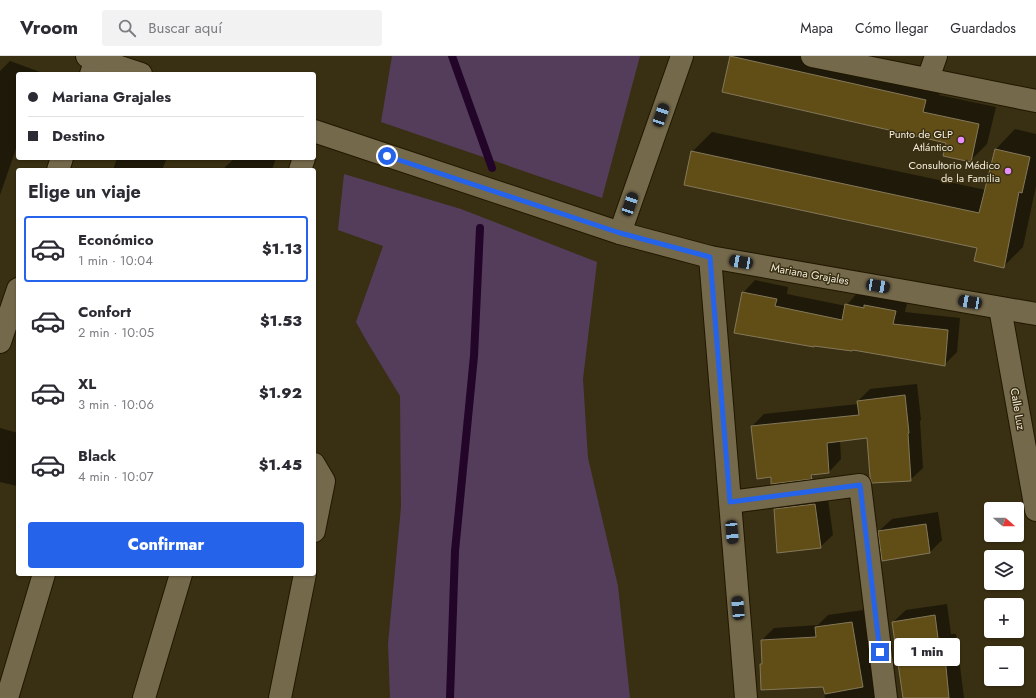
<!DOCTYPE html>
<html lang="es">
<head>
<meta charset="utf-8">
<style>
  body { margin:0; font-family:Jost,sans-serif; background:#f2f2f3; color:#2b2b33; height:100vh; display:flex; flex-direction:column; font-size:15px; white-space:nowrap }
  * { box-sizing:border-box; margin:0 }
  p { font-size:13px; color:#7c7c81 }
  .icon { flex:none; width:22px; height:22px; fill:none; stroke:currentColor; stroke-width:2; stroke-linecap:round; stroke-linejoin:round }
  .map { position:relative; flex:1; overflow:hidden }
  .drawer { position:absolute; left:16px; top:112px; width:300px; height:408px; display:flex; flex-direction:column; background:#fff; border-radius:4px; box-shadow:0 1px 3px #0004 }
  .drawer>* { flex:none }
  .banner { position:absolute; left:16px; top:16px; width:300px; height:88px; border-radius:4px; box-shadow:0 1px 3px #0004; display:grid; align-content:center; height:88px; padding:0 12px; background:#fff }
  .needle { width:26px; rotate:110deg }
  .buttons { position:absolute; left:984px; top:446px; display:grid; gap:8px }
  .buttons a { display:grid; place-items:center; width:40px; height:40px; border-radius:4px; background:#fff; box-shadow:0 1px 3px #0004; font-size:20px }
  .end { position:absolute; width:18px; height:18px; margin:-9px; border:5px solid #2563eb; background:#fff; box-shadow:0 0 0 2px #fff }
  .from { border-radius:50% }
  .bubble { position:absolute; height:28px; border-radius:4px; background:#fff; box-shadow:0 1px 3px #0004; font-size:13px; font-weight:800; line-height:28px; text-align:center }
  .car { position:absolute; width:12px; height:24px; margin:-12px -6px; border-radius:5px; box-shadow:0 0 3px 1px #0007; background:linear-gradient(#222 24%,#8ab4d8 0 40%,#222 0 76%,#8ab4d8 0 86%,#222 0) }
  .banner b { display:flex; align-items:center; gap:14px; height:38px; font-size:15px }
  .banner b+b { border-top:1px solid #e1e1e2 }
  .banner i { width:10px; height:10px; background:#2b2b33 }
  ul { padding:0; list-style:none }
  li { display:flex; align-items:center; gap:12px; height:66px; margin:0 8px 6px; padding:0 4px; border:2px solid transparent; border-radius:4px }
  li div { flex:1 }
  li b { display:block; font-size:15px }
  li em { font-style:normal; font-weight:800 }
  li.on { border-color:#2563eb }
  li>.icon { width:36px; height:36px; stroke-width:1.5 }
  h2 { padding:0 12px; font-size:18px; line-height:48px }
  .cta { display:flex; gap:8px; margin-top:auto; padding:8px 12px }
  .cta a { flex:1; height:46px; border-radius:4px; background:#2563eb; color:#fff; font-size:16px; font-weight:800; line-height:46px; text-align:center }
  header { display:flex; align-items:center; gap:24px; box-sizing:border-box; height:56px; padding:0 20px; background:#fff; border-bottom:1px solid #e1e1e2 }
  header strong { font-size:19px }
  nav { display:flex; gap:22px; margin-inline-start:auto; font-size:14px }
  .search { width:280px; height:36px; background:#f2f2f3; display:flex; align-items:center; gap:10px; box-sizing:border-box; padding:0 14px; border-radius:4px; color:#7c7c81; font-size:15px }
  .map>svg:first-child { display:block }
</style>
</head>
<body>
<header>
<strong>Vroom</strong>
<div class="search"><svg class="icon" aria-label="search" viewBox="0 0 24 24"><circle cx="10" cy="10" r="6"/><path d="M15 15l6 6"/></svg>Buscar aquí</div>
<nav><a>Mapa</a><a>Cómo llegar</a><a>Guardados</a></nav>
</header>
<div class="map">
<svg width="1036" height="642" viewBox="0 0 1036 642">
  <rect width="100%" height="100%" fill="#392f12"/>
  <g fill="#543d5a">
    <polygon points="392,0 640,0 602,142 381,66"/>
    <polygon points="344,118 461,153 597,206 583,323 588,402 618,530 630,642 390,642 388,588 401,451 400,340 366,284 356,266 383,190 338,174"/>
  </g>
  <g fill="#0007">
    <polygon points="731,0 823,0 942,27 939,39 996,51 987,88 970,105 947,87 723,36"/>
    <polygon points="10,5 43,17 42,18 18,18 18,87 0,139 0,15"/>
    <polygon points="1015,73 1036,78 1036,130 1023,191 1003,211 978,191 692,96 712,76 986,134 996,93"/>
    <polygon points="117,102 167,102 162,114 113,114"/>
    <polygon points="235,102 276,102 272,114 224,114 225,111"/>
    <polygon points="755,224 788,231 787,238 846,250 858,236 908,243 905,256 960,262 957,296 944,309 853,293 743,237"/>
    <polygon points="917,328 921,364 920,365 923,412 910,424 868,381 840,384 841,403 829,416 816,417 811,422 772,420 752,370 764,358 858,348 858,345 870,333"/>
    <polygon points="0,372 18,377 17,430 0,426"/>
    <polygon points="827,436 833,479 820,491 775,453 787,441"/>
    <polygon points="938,456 942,484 930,496 879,475 892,463"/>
    <polygon points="947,548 951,578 956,578 964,642 904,642 893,566 906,554"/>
    <polygon points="864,554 880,642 825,642 824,630 761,608 763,606 762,584 774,572 818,569 828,559"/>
  </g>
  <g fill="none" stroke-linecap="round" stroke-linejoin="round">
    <g stroke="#220529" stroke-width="8">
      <polyline points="452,0 492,112"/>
      <polyline points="450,642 455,495 474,300 480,172"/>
    </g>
  </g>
  <g fill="#614e17" stroke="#847859">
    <polygon points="730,0 926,44 923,56 979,68 971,106 943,100 946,87 722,36"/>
    <polygon points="995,93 1030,101 1022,137 1019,136 1004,212 974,205 977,192 684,129 691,95 979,157"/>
    <polygon points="742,236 777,243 775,250 842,264 845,248 864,252 864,249 896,255 893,268 948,274 945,310 853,294 852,295 814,290 814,291 734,277"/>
    <polygon points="905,339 909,377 908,378 911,425 872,427 870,421 867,382 827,387 829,417 811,419 812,423 771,428 771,421 757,423 751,370 859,359 857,345"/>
    <polygon points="815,448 821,492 777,497 774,453"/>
    <polygon points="926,468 930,497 882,505 878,475"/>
    <polygon points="935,559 939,590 944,590 949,642 903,642 892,566"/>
    <polygon points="852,566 863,631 825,638 823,631 761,634 760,608 762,608 761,584 816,581 815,571"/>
  </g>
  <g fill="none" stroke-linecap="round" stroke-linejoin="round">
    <g stroke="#201700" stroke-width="24">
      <g id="minor">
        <polyline points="812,0 1036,45"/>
        <polyline points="91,18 97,0"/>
        <polyline points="928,23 936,0"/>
        <polyline points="58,114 62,102"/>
        <polyline points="300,114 304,102"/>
        <polyline points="620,177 682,0"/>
        <polyline points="710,201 746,642"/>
        <polyline points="1000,252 1036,454"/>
        <polyline points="0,286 18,233"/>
        <polyline points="314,408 324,425 314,475"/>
        <polyline points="730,446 860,429 886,642"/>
        <polyline points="7,642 44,518"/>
        <polyline points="144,642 181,518"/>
        <polyline points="280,642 305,518"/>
      </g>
    </g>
    <g stroke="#201700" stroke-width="24">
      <g id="tertiary">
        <polyline points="87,0 141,18"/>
        <polyline points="314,75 620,177 710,201 1036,258"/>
      </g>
    </g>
    <use href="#minor" stroke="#75694b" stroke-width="22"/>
    <use href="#tertiary" stroke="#75694b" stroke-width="22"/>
  </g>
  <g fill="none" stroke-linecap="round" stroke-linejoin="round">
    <polyline stroke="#2563eb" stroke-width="5" points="387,100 620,177 710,201 730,446 860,429 880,596"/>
  </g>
  <g fill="#e98efe" stroke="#392f12" stroke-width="1.5">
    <circle cx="961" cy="84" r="4"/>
    <circle cx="1008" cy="115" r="4"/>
  </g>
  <g text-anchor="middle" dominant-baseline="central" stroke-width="3" stroke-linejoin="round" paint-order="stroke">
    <g font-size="11" fill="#f2ecdb" stroke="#392f12" text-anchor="end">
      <text x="953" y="78">Punto de GLP<tspan x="953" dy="13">Atlántico</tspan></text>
      <text x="1000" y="109">Consultorio Médico<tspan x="1000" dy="13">de la Familia</tspan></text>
    </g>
    <g font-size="11" fill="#f2ecdb" stroke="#392f12">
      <text transform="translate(810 218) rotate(10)">Mariana Grajales</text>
      <text transform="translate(1018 353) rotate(80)">Calle Luz</text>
    </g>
  </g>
</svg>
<div class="buttons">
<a><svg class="needle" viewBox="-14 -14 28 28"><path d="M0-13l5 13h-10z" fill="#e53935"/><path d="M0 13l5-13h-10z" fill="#7c7c81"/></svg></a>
<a><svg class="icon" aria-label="layers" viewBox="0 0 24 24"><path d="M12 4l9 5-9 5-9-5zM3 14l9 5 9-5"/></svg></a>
<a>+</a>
<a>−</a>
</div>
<i class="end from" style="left:387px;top:100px"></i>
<i class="end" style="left:880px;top:596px"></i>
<div class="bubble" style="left:894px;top:582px;width:66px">1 min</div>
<i class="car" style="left:661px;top:59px;rotate:19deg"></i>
<i class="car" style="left:630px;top:148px;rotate:19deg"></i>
<i class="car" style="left:741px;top:206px;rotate:280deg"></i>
<i class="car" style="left:878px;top:230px;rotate:100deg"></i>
<i class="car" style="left:970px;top:246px;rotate:280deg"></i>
<i class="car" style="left:732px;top:476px;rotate:175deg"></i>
<i class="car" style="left:738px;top:552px;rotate:355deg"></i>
<div class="banner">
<b><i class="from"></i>Mariana Grajales</b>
<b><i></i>Destino</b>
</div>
<section class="drawer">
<h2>Elige un viaje</h2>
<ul>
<li class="on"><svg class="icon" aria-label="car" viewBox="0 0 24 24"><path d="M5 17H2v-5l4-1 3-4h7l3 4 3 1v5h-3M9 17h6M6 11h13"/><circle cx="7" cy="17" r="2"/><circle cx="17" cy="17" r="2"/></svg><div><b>Económico</b><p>1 min · 10:04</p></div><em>$1.13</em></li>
<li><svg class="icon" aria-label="car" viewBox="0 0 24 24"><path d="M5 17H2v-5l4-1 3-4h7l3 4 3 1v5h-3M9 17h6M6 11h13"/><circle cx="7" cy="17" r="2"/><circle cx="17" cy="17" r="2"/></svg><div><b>Confort</b><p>2 min · 10:05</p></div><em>$1.53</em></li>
<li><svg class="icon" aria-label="car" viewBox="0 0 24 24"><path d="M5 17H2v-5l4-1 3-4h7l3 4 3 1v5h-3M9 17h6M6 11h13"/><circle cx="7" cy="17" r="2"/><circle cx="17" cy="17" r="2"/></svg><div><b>XL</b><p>3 min · 10:06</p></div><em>$1.92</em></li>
<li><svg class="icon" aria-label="car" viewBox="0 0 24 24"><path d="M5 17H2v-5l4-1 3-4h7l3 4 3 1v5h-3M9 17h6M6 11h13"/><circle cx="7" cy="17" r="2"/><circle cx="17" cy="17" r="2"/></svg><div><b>Black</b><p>4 min · 10:07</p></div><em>$1.45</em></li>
</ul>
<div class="cta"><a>Confirmar</a></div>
</section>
</div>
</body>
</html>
